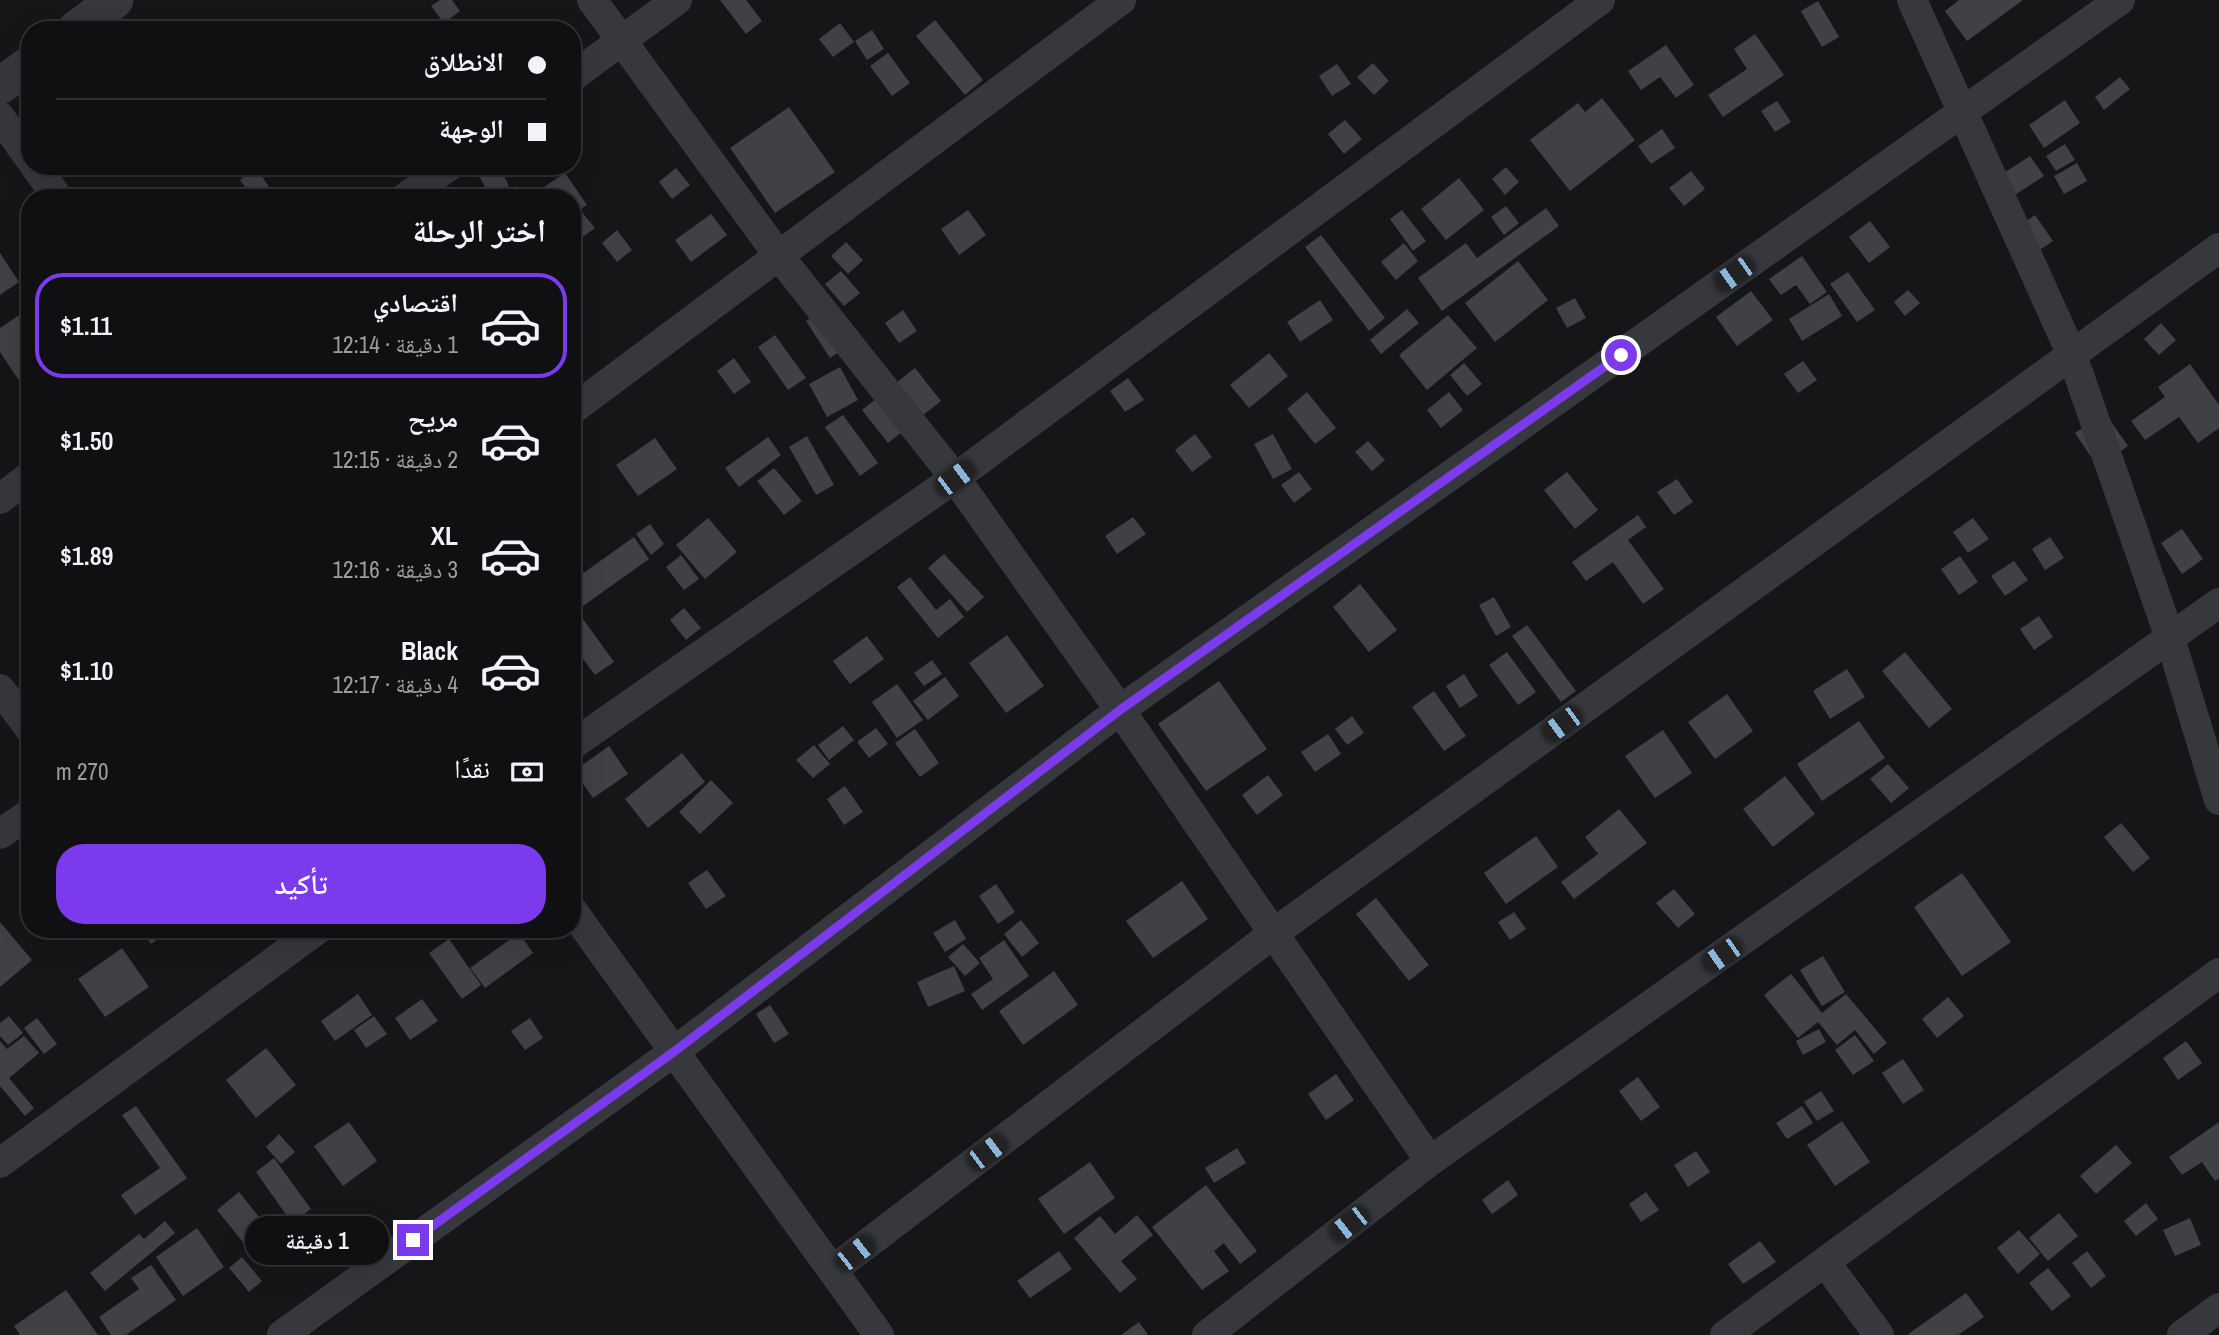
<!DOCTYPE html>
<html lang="ar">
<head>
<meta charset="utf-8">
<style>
  body { margin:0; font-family:"Archivo Narrow","Noto Naskh Arabic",sans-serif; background:#19191b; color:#f1f3f6; direction:rtl; height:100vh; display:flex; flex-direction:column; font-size:26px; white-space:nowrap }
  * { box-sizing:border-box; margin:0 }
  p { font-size:23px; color:#9c9d9f }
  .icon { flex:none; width:38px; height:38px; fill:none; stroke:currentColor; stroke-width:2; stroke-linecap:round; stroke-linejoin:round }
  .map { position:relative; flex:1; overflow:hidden; direction:ltr }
  .side { position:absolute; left:21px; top:189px; width:560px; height:749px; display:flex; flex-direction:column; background:#101012; border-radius:28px; box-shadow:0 7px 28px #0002,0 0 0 2px #303032; direction:rtl }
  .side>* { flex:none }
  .banner { position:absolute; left:21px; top:21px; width:560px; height:154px; border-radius:28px; box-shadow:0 7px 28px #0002,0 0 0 2px #303032; direction:rtl; display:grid; align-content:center; height:154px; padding:0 35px; background:#101012 }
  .end { position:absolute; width:32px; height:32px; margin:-16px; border:9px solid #7c3aed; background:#fff; box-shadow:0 0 0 4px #fff }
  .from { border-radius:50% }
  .bubble { position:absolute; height:49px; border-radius:24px; background:#101012; box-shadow:0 7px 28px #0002,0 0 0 2px #303032; font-size:23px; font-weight:600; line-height:49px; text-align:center; direction:rtl }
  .car { position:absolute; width:21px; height:42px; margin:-21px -10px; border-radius:9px; box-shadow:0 0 5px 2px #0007; background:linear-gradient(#222 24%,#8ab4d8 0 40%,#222 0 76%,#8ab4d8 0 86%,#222 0) }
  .banner b { display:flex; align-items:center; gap:24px; height:66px; font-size:26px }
  .banner b+b { border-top:2px solid #303032 }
  .banner i { width:18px; height:18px; background:#f1f3f6 }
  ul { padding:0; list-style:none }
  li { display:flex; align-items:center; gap:21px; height:105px; margin:0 14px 10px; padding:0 21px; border:4px solid transparent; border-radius:28px }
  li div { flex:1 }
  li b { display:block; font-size:26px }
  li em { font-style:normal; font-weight:600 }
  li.selected { border-color:#7c3aed }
  li>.icon { width:63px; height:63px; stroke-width:1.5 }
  h2 { padding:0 35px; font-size:32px; line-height:84px }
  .pay { display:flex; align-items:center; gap:18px; height:77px; padding:0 35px; font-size:26px }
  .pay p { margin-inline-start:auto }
  .cta { display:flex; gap:14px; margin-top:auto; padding:14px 35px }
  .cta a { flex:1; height:80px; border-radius:28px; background:#7c3aed; color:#fff; font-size:28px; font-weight:600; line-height:80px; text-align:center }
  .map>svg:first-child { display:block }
</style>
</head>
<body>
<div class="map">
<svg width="2219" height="1335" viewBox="0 0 2219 1335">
  <rect width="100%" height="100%" fill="#161618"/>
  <g fill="#404145">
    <polygon points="440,0 452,0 460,11 444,23 431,6"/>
    <polygon points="720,0 746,0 762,21 746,34"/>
    <polygon points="1959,0 2023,0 1967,41 1945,11"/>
    <polygon points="1818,1 1839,37 1822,47 1801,11"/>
    <polygon points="935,20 983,80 965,95 916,36"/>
    <polygon points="840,23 854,42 833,57 819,39"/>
    <polygon points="872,30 884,49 867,60 855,41"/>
    <polygon points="1755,34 1784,75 1723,117 1708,95 1747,69 1734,49"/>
    <polygon points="1666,45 1694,85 1676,98 1660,77 1641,90 1628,71"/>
    <polygon points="888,53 910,83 892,96 870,66"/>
    <polygon points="1373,63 1389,81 1374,95 1357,77"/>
    <polygon points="1337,64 1351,84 1332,96 1319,76"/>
    <polygon points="2120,77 2130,89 2104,110 2095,97"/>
    <polygon points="1602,98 1635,140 1570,191 1530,140 1578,103 1585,112"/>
    <polygon points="2065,100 2080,123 2044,148 2029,125"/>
    <polygon points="1777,101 1791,122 1775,132 1761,111"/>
    <polygon points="789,107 835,172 775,213 730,148"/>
    <polygon points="1345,120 1362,139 1344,154 1328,134"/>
    <polygon points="1662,129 1675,148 1651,164 1638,146"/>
    <polygon points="2065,144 2075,160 2056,171 2046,156"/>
    <polygon points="2030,156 2044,176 2007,200 1993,180"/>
    <polygon points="2077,163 2087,181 2064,194 2054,176"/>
    <polygon points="492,166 499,166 509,186 490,196 478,174"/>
    <polygon points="1506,167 1519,182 1505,195 1492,179"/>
    <polygon points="256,168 277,198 253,198 240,180"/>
    <polygon points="676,168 690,185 672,199 659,182"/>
    <polygon points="1691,171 1705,189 1684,206 1669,188"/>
    <polygon points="565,173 587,205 572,215 572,198 551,198 544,187"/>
    <polygon points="1459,178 1484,210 1446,240 1421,209"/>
    <polygon points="516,186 524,198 498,198"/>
    <polygon points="1506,206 1519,223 1504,235 1491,217"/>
    <polygon points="1546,208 1559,226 1442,311 1418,278 1466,243 1477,258"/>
    <polygon points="968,210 986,235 959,255 941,229"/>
    <polygon points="1402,210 1426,241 1413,251 1390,219"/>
    <polygon points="581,211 595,228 572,245 572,218"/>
    <polygon points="711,214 727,235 691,262 675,240"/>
    <polygon points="2035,215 2053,241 2022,262 2004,236"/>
    <polygon points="1870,221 1890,247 1869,263 1849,237"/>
    <polygon points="617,230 632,250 617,262 602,243"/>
    <polygon points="1321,235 1385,318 1369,331 1305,247"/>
    <polygon points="846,242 863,260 848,274 831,256"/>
    <polygon points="1404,243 1418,261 1396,280 1381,262"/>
    <polygon points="0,253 19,282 0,295"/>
    <polygon points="1802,256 1827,292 1810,304 1796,285 1781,295 1769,279"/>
    <polygon points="1518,261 1548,300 1495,342 1465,303"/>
    <polygon points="841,271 860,293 844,306 825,284"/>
    <polygon points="1848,272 1875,310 1857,322 1830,284"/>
    <polygon points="1908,290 1920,303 1905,316 1894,302"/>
    <polygon points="1751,291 1773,320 1737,346 1716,317"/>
    <polygon points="1829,294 1842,316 1802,341 1789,319"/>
    <polygon points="1575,298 1586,318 1567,328 1556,308"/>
    <polygon points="1320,300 1333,320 1300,342 1287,322"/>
    <polygon points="30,308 30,383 24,388 0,352 0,328"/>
    <polygon points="824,309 848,346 830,358 806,321"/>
    <polygon points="1407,309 1419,323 1381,354 1370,340"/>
    <polygon points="903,310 917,331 899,343 885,323"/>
    <polygon points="1448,315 1477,348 1427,390 1399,355"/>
    <polygon points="2161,323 2176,340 2159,355 2144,339"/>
    <polygon points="775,335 806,378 788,390 758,347"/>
    <polygon points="1269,353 1288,376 1249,408 1230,385"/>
    <polygon points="734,358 751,382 734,394 717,371"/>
    <polygon points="1803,361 1817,380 1798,393 1784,374"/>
    <polygon points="1464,363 1482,384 1467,396 1450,375"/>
    <polygon points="2190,364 2219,405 2219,428 2198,443 2179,417 2145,440 2131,421 2165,397 2158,387"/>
    <polygon points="840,367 858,400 827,417 809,384"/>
    <polygon points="915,368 941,401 888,443 862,410"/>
    <polygon points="1128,378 1144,400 1125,412 1110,391"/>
    <polygon points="1307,392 1336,428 1315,444 1287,409"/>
    <polygon points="1449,392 1463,410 1441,428 1427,410"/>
    <polygon points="2105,413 2128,446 2098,467 2075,433"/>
    <polygon points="843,415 878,463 860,476 825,427"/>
    <polygon points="1195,434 1212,457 1192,472 1175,450"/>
    <polygon points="1273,434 1292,469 1273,479 1254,444"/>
    <polygon points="807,436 834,485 816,495 789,447"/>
    <polygon points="768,437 781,455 739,487 725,468"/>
    <polygon points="655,438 677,469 638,496 616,465"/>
    <polygon points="1368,441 1385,460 1372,471 1355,452"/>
    <polygon points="774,468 802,501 784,515 757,481"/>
    <polygon points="1299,472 1312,489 1294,503 1281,485"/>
    <polygon points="1567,472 1598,510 1575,529 1544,490"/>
    <polygon points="1677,479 1693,502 1674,515 1657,492"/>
    <polygon points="1638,515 1646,527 1628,540 1664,589 1643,604 1613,562 1586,581 1572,562"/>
    <polygon points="1133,517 1146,534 1117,554 1105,536"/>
    <polygon points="708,518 737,552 705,579 676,545"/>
    <polygon points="1973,518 1989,539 1968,553 1953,532"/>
    <polygon points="650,524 664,544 651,555 636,534"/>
    <polygon points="2182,529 2203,559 2182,574 2161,543"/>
    <polygon points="634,537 649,559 583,606 572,591 572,581"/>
    <polygon points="2050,537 2064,558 2045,570 2032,549"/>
    <polygon points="944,554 984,597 967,612 928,568"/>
    <polygon points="681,555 699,579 684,590 666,567"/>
    <polygon points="1960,556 1978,582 1959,595 1941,569"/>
    <polygon points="2014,561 2028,580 2005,596 1991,576"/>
    <polygon points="910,577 936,610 950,599 964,617 938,638 897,587"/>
    <polygon points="1360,584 1397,630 1369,652 1333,607"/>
    <polygon points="1494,597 1511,627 1496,636 1479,605"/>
    <polygon points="684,608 701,628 686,640 670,620"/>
    <polygon points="578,612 614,662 595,675 572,644 572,616"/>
    <polygon points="2039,616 2053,637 2034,650 2020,629"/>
    <polygon points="1527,625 1576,691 1561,702 1512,636"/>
    <polygon points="1007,635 1044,686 1006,713 969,663"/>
    <polygon points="867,636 884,659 850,684 833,661"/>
    <polygon points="1507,652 1536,692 1518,705 1489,665"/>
    <polygon points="1905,652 1952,709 1929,728 1882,671"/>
    <polygon points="932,660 942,674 924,686 914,673"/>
    <polygon points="1847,669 1865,697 1830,719 1813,691"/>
    <polygon points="1464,674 1478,696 1460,708 1446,686"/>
    <polygon points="945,677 959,696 928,720 913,701"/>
    <polygon points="1219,681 1267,749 1206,791 1158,724"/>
    <polygon points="897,684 923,720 897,738 872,702"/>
    <polygon points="1434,691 1466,736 1444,751 1412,707"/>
    <polygon points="1727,694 1753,731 1715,759 1688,722"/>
    <polygon points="1352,716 1364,733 1347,745 1335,729"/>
    <polygon points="1859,721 1885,758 1822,801 1797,764"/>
    <polygon points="843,726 854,740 829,760 818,745"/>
    <polygon points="876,728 888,744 869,758 857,742"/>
    <polygon points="915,729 939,763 920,777 895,743"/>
    <polygon points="1663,730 1692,773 1655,798 1625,756"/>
    <polygon points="1328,734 1341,754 1315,772 1301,752"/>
    <polygon points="814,745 830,764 813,778 796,760"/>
    <polygon points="609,746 628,774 593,798 574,771"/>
    <polygon points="682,753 705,782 648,828 625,799"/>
    <polygon points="1888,764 1909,788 1891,803 1870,779"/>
    <polygon points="1268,775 1283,795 1257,815 1242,795"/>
    <polygon points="1785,776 1815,814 1773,847 1743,809"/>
    <polygon points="711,780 733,803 700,834 679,812"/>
    <polygon points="845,786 863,812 844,825 827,799"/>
    <polygon points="1619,809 1647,843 1574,899 1561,882 1598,854 1585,837"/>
    <polygon points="2121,823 2150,858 2133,872 2104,837"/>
    <polygon points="1536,836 1558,867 1506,904 1484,873"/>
    <polygon points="707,870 726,896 706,909 688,883"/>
    <polygon points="1962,873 2011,942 1962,976 1914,907"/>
    <polygon points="1182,881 1208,919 1153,958 1126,921"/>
    <polygon points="996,884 1015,912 998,924 979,896"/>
    <polygon points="1674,889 1695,914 1678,928 1656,903"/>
    <polygon points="1376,898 1429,965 1409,981 1356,914"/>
    <polygon points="1514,912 1526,929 1510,940 1498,922"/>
    <polygon points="955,920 966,939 945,952 933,933"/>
    <polygon points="1021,920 1039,943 1022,957 1004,934"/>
    <polygon points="0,922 32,960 0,987"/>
    <polygon points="141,929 172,929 151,944"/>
    <polygon points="519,933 533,953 485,988 470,968"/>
    <polygon points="449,939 481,985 462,999 429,953"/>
    <polygon points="1004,940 1029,976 982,1010 971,994 993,979 979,958"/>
    <polygon points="963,944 980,963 965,976 948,957"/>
    <polygon points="122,948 149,987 105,1017 78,979"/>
    <polygon points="1823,956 1845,992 1822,1006 1800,970"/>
    <polygon points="954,966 965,991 928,1007 917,982"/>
    <polygon points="1054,971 1078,1005 1023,1045 999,1011"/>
    <polygon points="1791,974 1822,1013 1846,994 1887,1043 1874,1054 1855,1030 1837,1045 1818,1022 1798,1038 1764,995"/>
    <polygon points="358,994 372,1015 335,1041 321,1021"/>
    <polygon points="1948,997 1964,1016 1937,1038 1922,1019"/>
    <polygon points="422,999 438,1021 410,1040 395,1018"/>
    <polygon points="770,1005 789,1034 774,1043 756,1014"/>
    <polygon points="9,1016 23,1033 8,1045 0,1036 0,1023"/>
    <polygon points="374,1016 387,1034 366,1048 354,1030"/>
    <polygon points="37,1018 57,1044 44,1054 24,1028"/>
    <polygon points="530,1018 543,1038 525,1050 511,1031"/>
    <polygon points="1819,1029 1826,1042 1803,1055 1796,1041"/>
    <polygon points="1855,1035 1874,1061 1853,1075 1835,1050"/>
    <polygon points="24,1036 39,1053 9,1078 34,1108 25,1116 0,1086 0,1041 7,1049"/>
    <polygon points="2186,1041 2202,1063 2178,1080 2163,1058"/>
    <polygon points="266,1048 296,1085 256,1118 226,1080"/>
    <polygon points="1903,1059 1924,1090 1903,1104 1882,1073"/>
    <polygon points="1336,1074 1354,1100 1326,1120 1308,1094"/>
    <polygon points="1638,1077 1660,1107 1641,1121 1619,1091"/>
    <polygon points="1821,1091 1834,1111 1817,1121 1804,1102"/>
    <polygon points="136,1106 187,1178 135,1215 121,1195 160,1168 122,1115"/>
    <polygon points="1802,1106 1813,1123 1787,1139 1776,1123"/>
    <polygon points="1842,1121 1870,1162 1835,1186 1807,1145"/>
    <polygon points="349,1122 377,1161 343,1186 314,1146"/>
    <polygon points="2219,1122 2219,1178 2215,1181 2202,1162 2182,1175 2169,1157"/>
    <polygon points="279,1134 295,1152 281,1164 266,1147"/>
    <polygon points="2116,1145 2132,1163 2096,1194 2080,1176"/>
    <polygon points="1237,1148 1246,1163 1214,1183 1205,1168"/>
    <polygon points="1696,1151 1710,1172 1688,1187 1674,1165"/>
    <polygon points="274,1158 311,1209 292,1223 256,1172"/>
    <polygon points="1090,1162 1115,1198 1064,1234 1038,1199"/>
    <polygon points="1508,1180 1518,1195 1492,1214 1482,1200"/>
    <polygon points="1206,1185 1257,1251 1240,1264 1224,1243 1214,1251 1229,1271 1202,1290 1152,1227"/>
    <polygon points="239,1192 273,1234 250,1251 217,1210"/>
    <polygon points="1646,1192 1659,1210 1641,1222 1629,1204"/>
    <polygon points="2146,1203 2158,1219 2136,1236 2124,1221"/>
    <polygon points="2059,1213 2078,1236 2048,1261 2029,1238"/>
    <polygon points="1137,1215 1153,1235 1121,1261 1137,1279 1120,1293 1074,1238 1100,1216 1115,1234"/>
    <polygon points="2190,1218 2201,1245 2175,1256 2163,1230"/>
    <polygon points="165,1221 175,1233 105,1291 90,1273 139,1234 144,1239"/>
    <polygon points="197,1228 224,1267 183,1296 156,1257"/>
    <polygon points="2019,1230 2040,1254 2018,1274 1997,1248"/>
    <polygon points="1760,1241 1776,1262 1743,1284 1728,1264"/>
    <polygon points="1059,1251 1072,1269 1030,1298 1017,1281"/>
    <polygon points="2087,1251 2106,1276 2091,1288 2072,1263"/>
    <polygon points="242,1257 262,1281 249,1292 229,1268"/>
    <polygon points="151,1265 176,1300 126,1335 111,1335 99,1317 139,1289 131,1278"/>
    <polygon points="2048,1268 2071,1296 2052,1311 2029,1283"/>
    <polygon points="66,1290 98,1335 20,1335 14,1326"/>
    <polygon points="1966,1293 1984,1317 1958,1335 1907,1335"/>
    <polygon points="1139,1322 1148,1335 1121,1335"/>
  </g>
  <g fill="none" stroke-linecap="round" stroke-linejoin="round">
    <g stroke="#37383d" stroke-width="30">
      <polyline points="592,0 779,256 955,478 1120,710 1430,1161"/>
      <polyline points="1912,0 2072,355 2170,638 2219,800"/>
      <polyline points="572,77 677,0"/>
      <polyline points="0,117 30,159"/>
      <polyline points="35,166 58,198"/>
      <polyline points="405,198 449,166"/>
      <polyline points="572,410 1121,0"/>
      <polyline points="0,499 30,476"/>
      <polyline points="0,689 30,729"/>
      <polyline points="572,745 955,478 1600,0"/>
      <polyline points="0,834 30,813"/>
      <polyline points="572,910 879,1335"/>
      <polyline points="0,1163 318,929"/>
      <polyline points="1825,1262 1879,1335"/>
      <polyline points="833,1270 1274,933 2219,248"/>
      <polyline points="282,1335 675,1051 1120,710 2120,0"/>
      <polyline points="1207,1335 1430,1161 2219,603"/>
      <polyline points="1725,1335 2219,973"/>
      <polyline points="2182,1335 2219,1308"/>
    </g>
    <g stroke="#37383d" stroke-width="37">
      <polyline points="75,30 115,0"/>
      <polyline points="0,86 30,64"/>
    </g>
  </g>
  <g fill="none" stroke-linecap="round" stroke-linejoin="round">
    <polyline stroke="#7c3aed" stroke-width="9" points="413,1240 675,1051 1120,710 1621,355"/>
  </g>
</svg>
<i class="end from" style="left:1621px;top:355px"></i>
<i class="end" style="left:413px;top:1240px"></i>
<div class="bubble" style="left:245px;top:1216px;width:144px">1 دقيقة</div>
<i class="car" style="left:1734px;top:274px;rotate:235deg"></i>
<i class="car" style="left:955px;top:478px;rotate:53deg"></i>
<i class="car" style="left:1562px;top:724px;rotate:234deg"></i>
<i class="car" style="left:1722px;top:955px;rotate:235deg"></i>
<i class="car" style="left:987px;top:1152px;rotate:53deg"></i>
<i class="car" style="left:1349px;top:1224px;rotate:232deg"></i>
<i class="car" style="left:855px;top:1253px;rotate:52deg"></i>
<div class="banner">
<b><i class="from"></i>الانطلاق</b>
<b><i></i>الوجهة</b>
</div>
<section class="side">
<h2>اختر الرحلة</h2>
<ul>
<li class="selected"><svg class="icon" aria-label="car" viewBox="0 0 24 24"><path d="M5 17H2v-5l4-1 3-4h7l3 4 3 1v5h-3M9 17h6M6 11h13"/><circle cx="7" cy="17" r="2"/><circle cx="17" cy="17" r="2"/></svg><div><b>اقتصادي</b><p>1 دقيقة · 12:14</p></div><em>$1.11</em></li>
<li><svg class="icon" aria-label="car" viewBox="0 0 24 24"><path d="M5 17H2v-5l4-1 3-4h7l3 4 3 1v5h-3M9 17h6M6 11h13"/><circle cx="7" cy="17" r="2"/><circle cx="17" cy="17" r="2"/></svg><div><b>مريح</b><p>2 دقيقة · 12:15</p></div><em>$1.50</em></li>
<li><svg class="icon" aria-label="car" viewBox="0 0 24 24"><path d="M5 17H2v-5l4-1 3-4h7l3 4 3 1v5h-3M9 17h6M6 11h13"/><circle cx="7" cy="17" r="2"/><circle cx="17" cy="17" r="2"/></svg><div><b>XL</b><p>3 دقيقة · 12:16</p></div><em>$1.89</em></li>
<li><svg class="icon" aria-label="car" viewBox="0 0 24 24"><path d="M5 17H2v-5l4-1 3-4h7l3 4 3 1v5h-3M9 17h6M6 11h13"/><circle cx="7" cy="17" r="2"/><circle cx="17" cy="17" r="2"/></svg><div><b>Black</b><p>4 دقيقة · 12:17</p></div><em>$1.10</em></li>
</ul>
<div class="pay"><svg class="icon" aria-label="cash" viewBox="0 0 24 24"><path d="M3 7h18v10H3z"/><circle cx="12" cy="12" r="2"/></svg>نقدًا<p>270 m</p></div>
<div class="cta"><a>تأكيد</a></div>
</section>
</div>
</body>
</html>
